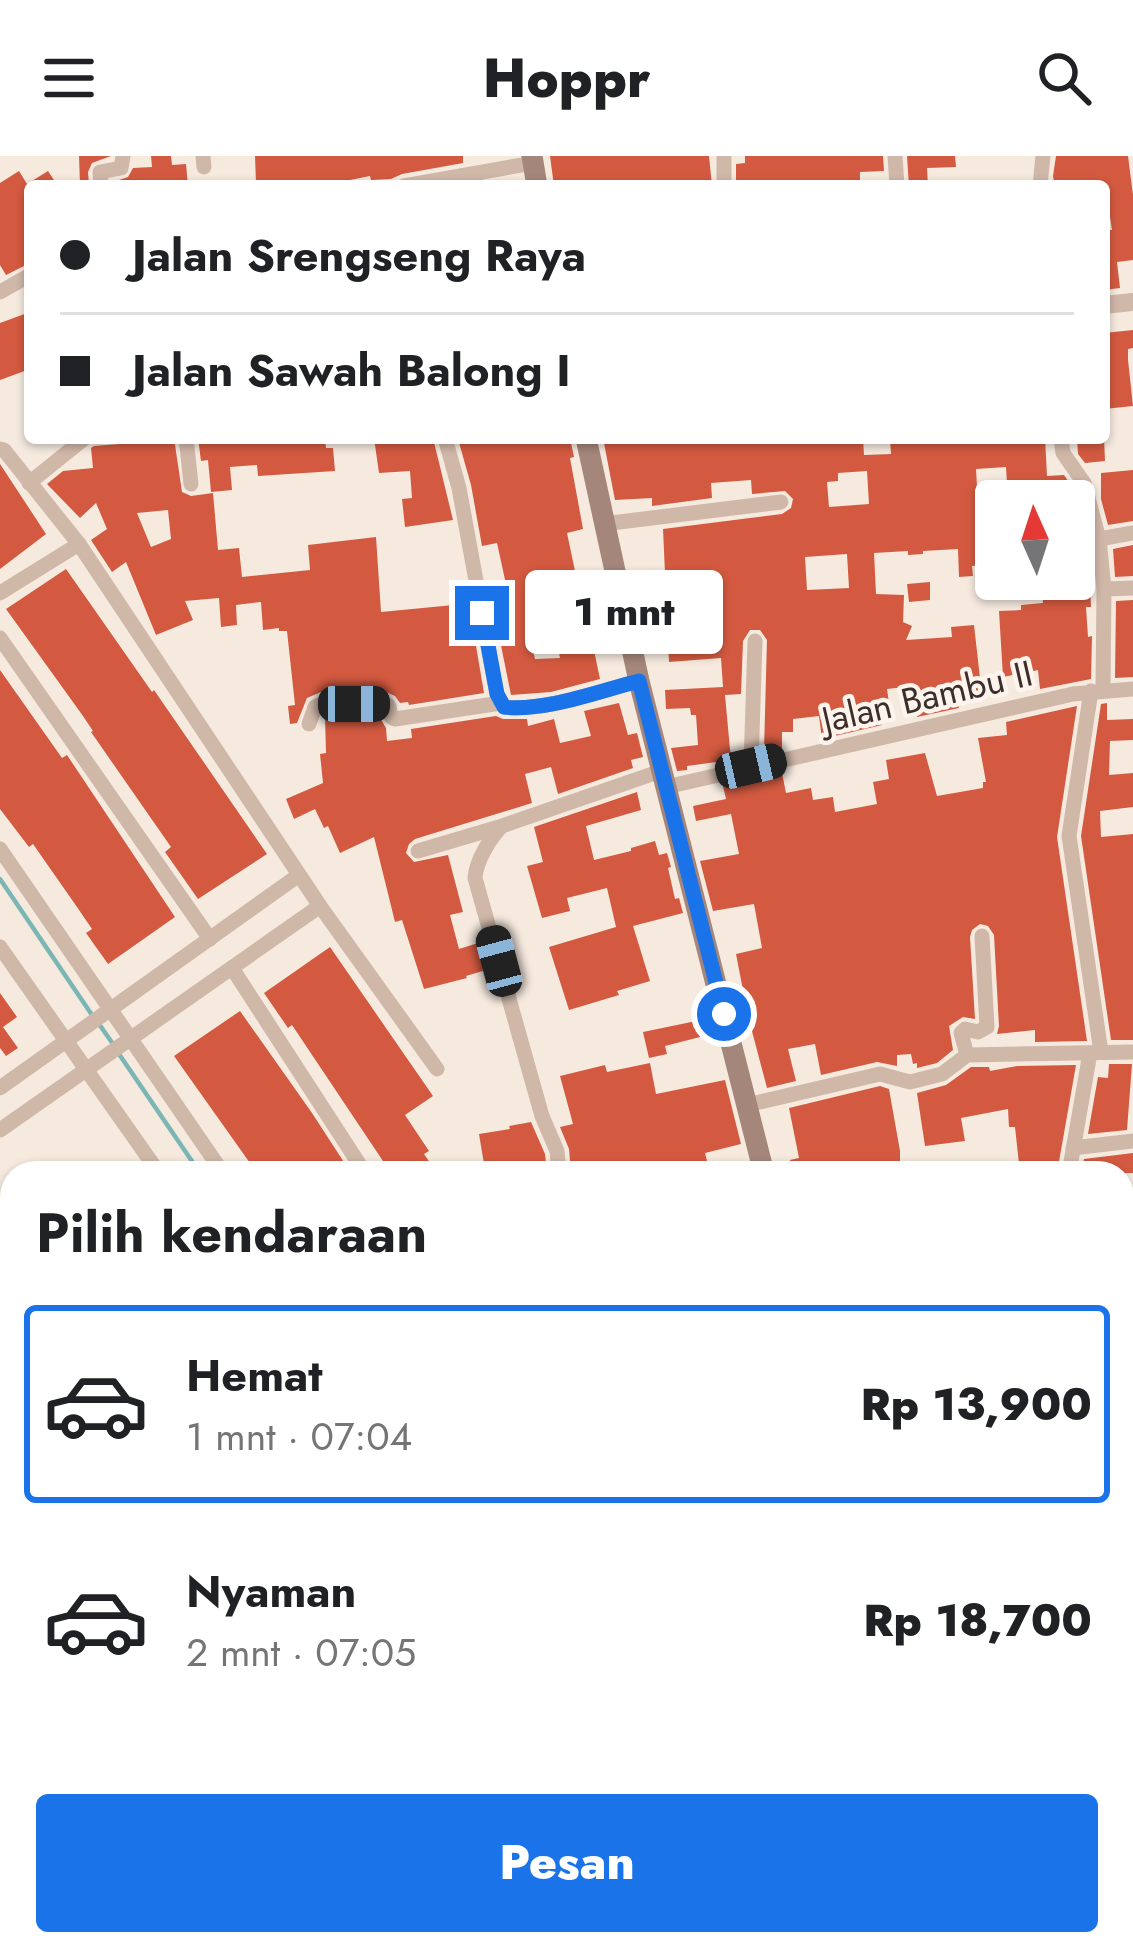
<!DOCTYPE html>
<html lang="id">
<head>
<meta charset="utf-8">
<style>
  body { margin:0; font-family:Jost,sans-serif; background:#f2f2f2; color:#202124; height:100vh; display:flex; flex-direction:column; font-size:45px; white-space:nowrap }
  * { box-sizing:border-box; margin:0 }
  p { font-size:39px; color:#757577 }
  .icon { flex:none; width:66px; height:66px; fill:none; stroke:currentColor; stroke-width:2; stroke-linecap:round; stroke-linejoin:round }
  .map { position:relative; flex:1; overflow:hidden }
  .sheet { position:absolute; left:0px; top:1005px; width:1134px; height:795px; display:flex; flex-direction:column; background:#fff; border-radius:36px 36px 0 0; box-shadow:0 3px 9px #0004 }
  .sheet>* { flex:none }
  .guide { position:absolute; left:24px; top:24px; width:1086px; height:264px; border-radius:12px; box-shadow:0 3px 9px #0004; display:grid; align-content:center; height:264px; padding:0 36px; background:#fff }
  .needle { width:78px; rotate:357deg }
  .controls { position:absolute; left:975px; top:324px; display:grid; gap:24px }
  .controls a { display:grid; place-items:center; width:120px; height:120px; border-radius:12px; background:#fff; box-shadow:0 3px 9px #0004; font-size:60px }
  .end { position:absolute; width:54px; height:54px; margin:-27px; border:15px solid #1a73e8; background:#fff; box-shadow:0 0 0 6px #fff }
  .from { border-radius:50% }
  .bubble { position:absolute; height:84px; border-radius:12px; background:#fff; box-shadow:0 3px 9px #0004; font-size:39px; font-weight:800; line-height:84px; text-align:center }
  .car { position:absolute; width:36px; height:72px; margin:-36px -18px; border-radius:15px; box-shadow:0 0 9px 3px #0007; background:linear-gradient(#222 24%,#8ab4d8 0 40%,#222 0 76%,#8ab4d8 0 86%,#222 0) }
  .guide b { display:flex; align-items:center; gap:42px; height:114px; font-size:45px }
  .guide b+b { border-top:3px solid #e0e0e0 }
  .guide i { width:30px; height:30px; background:#202124 }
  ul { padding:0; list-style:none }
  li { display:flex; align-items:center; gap:36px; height:198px; margin:0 24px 18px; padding:0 12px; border:6px solid transparent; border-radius:12px }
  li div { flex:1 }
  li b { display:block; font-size:45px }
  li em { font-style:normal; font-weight:800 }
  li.on { border-color:#1a73e8 }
  li>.icon { width:108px; height:108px; stroke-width:1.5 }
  h2 { padding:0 36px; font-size:54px; line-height:144px }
  .primary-button { display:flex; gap:24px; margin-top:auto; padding:24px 36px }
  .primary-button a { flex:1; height:138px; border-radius:12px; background:#1a73e8; color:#fff; font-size:48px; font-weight:800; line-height:138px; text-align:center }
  header { display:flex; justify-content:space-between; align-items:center; height:156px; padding:0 36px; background:#fff; font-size:54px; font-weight:800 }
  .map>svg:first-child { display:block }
</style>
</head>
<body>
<header><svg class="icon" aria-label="menu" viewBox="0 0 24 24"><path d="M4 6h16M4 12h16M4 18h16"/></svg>Hoppr<svg class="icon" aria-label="search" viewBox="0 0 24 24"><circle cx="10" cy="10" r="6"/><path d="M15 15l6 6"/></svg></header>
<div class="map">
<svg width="1133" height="1799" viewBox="0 0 1133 1799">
  <rect width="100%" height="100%" fill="#f6eadf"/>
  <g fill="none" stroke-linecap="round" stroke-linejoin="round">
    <g stroke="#7bb6b5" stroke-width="4.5">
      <polyline points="0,723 92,859"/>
      <polyline points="99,868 113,888"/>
      <polyline points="119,898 200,1017"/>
      <polyline points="397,1788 397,1799"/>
    </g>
  </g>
  <g fill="#d35a40" fill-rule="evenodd">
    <polygon points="79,0 111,0 92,7 88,16 89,28 80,29"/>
    <polygon points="151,0 171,0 172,9 186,8 188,30 113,30 113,26 128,21 133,12 152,11"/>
    <polygon points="255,0 463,0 463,7 402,18 391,23 371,24 370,20 345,25 345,30 300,30 300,27 256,28"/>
    <polygon points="550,0 709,0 712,30 554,30"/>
    <polygon points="745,0 883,0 884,15 860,16 860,30 736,30 736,8 745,7"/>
    <polygon points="907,0 955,0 956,11 927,12 928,30 909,30"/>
    <polygon points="1056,0 1128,0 1133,39 1133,104 1117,106 1120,132 1104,134 1104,74 1112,74 1106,34 1104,30 1055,30 1053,20"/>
    <polygon points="19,15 27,28 48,15 58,30 28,30 30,107 6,119 0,109 0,27"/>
    <polygon points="30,156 30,213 0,224 0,167"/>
    <polygon points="1133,174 1133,192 1128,193 1128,204 1133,250 1104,253 1104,177"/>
    <path d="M157 282H174L182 336 191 340 213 337 218 394 239 392 242 421 310 414 308 389 376 381 381 456 464 448 467 485 475 484 484 537 409 549 408 546 400 547 395 540 386 536H321L307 542 297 567 290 568 288 550 295 549 287 475H279V472L263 474 261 446 236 449 237 469 221 471 219 442 185 445 193 464 156 479 126 406 112 416 91 384 107 373 96 347 80 362 47 328 63 315 93 312 91 292 94 290 158 285ZM168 354 171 383 151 391 137 357Z"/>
    <polygon points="198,282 325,282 326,292 333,292 335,315 258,320 257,309 230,311 232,334 211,336 208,304 201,305"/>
    <polygon points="374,282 433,282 453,364 405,371 402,343 412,342 410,315 379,317"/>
    <path d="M570 282 574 301 570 302 583 373 567 377 575 415 569 416 577 458 586 456 600 523 551 536 511 539 492 445 509 442 497 387 482 390 471 329 458 283ZM552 462 560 502 535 503 527 467Z"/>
    <path d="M603 282H743L744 285 863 282 864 299 891 298 890 283 1045 282 1047 320 1064 319 1073 332 1074 345H1008L1006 311 976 313 978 349H990L992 371H996V408L972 410 973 420 959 421 958 393 923 395V398L908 399V395L874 397 876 438 904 439 903 466 912 470 906 484 952 481 951 471 974 469 982 540 958 543 959 552 917 561 914 530 887 533 890 554 881 555 882 569 822 583 819 560 793 563V576H782V592L764 594 767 484 760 474H750L743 485 741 538 725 539 731 604 687 610V614L677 615 671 592 698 589 696 559H691L690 552 666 553 665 534 723 531 721 502 669 506 663 373 782 358 791 352 793 343 785 335 752 338 751 324 711 327 712 342 652 350V342L615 344ZM867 315 869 348 829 351 827 326 838 325V317ZM847 398 849 432 807 434 805 401Z"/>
    <polygon points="1077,282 1104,282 1105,305 1085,307 1078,298"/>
    <polygon points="0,308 46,378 0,413"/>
    <polygon points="1133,314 1133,365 1108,369 1101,343 1101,317"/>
    <polygon points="1133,389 1133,420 1115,421 1113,393"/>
    <polygon points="1089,407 1091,451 1086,451 1088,481 1092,480 1091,523 1040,533 1038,514 1003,521 999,455 1021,454 1021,449 1043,447 1042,433 1046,433 1046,423 1074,423 1074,408"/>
    <polygon points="66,413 152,536 154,534 267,698 198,743 165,696 171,691 91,576 93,575 83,560 6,453"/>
    <polygon points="930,426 930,444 909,446 907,428"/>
    <polygon points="1133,444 1133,521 1115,522 1116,445"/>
    <polygon points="0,514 62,602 67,599 175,761 108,808 86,777 92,773 77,751 33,688 29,691 0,653"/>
    <polygon points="619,547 628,579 637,577 643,601 631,604 633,612 558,638 551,611 525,618 532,647 415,683 409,688 406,697 414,706 448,699 463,756 450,759 459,793 478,787 486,814 466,820 467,822 424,833 402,764 395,766 374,681 340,697 328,670 324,672 315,653 294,663 286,643 323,627 320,598 326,597 325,560 379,560 386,572 387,585 412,582 411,573 496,560 503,563 527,563 528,570 554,563 560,587 591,580 584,555"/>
    <polygon points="1107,547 1107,564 1133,563 1133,584 1110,585 1109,619 1133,617 1133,651 1100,655 1101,681 1133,678 1133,884 1111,884 1081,680 1101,548"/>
    <polygon points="1077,550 1057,681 1087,885 1035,886 1035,874 997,878 999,870 994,779 988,770 980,768 972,774 970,781 975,863 963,861 949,870 953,894 937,907 917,912 917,907 913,908 911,898 897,899 897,910 877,906 821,919 815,888 788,893 796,925 767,932 748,860 736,798 762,792 754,748 713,755 700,705 739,698 731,658 696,665 693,650 726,643 723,630 782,617 786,637 811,632 813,644 833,641 835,656 877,648 873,626 889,623 886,604 925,597 937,640 983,632 983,626 986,626 978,582 1007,579 1006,566"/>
    <polygon points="637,636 641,654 586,670 594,704 631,695 631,692 655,685 659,699 667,697 671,711 668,712 675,743 679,742 683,757 633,770 650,825 617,835 619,839 569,854 549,791 616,771 607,732 567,742 570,755 542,762 527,710 543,706 534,671"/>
    <polygon points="330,791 433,940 405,959 429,995 424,998 437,1017 391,1017 292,869 288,872 264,837"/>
    <polygon points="0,837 17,861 3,871 18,892 6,900 0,892"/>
    <polygon points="240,855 312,957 351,1017 257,1017 174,900"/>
    <polygon points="696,865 700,881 665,890 667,898 649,902 643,876"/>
    <polygon points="650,907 656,938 725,924 741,988 705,997 710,1017 571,1017 569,993 560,971 573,968 560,920 605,909 607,916"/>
    <polygon points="1109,908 1132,908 1127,974 1088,978 1098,921 1108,922"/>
    <polygon points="1076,909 1057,1017 1020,1017 1015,971 1009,971 1008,953 961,962 965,985 925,990 917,937 946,929 971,911 989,911 990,915 1017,910"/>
    <polygon points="880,930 889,933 900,995 900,1017 793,1017 790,1004 799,1002 789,952"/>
    <polygon points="531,966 545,998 547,1017 492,1017 491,1007 484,1008 479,978 510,973 509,970"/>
    <polygon points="1133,997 1133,1017 1081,1017 1084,1003"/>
  </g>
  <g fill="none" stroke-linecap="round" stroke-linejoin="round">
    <g stroke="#d0b8a9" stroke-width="8">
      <polyline points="1122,1658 1133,1655"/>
      <polyline points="1122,1752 1133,1794"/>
    </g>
    <g stroke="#d0b8a9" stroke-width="15">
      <polyline points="203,0 204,11"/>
      <polyline points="895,0 897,30"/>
      <polyline points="101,30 100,16 121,12 123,0"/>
      <polyline points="404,30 533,7"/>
      <polyline points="724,30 724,0"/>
      <polyline points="1040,30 1043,0"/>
      <polyline points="0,136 30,119"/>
      <polyline points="186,282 191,328"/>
      <path d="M445 282 459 332 497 539 504 551C544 556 599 535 639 525"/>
      <polyline points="1061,282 1063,297 1084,327 1099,383 1104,433 1103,533"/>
      <polyline points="0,293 4,294 79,388 320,750 437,913"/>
      <polyline points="29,327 85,282"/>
      <polyline points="603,368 781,346"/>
      <polyline points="1099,383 1133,377"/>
      <polyline points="1104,433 1133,432"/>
      <polyline points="0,437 79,388"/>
      <polyline points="0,482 210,783"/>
      <polyline points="1091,535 1069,680 1101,896"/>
      <polyline points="309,568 315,551 322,548 385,548 389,550 391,561 395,563 501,547"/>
      <polyline points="751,610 755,485"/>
      <polyline points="666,631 1073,538 1133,533"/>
      <polyline points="0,693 223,1017"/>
      <polyline points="418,695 499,671"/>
      <polyline points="0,791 159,1017"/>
      <polyline points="232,812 365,1017"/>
      <polyline points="967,899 961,877 965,873 978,876 987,871 982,780"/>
      <polyline points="0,932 299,719"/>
      <polyline points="747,949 880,918 910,926 942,918 967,899 1133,896"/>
      <polyline points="0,974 320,750"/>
      <polyline points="1073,992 1133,985"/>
      <path d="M559 1017 557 995 542 960 475 722C476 705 490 682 502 670L661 615"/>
      <polyline points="1069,1017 1090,897"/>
      <polyline points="1122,1091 1133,1090"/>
      <polyline points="0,1120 12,1120"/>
      <polyline points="1122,1158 1133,1157"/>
      <polyline points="1122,1251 1133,1250"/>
      <polyline points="0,1398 12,1397"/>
      <polyline points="1122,1461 1133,1460"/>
      <polyline points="0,1600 12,1600"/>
      <polyline points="0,1736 12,1737"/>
      <polyline points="362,1788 362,1799"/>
      <polyline points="411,1788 412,1799"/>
      <polyline points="809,1799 858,1788"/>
    </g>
    <polyline stroke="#d0b8a9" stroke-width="18" points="1104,149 1133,146"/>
    <g stroke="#a4867a" stroke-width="21">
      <polyline points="532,0 537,30"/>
      <polyline points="586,282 639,525 764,1017"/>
      <polyline points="936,1788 939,1799"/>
    </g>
  </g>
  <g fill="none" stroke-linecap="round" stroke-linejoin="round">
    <path stroke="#1a73e8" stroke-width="15" d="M482 457 497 538 504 551C545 556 599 535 639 525L724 858"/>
  </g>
  <g text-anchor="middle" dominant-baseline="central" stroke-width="9" stroke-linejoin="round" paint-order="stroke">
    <g font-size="36" fill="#3c2e2a" stroke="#fcf4ed">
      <text transform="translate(927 540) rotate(-13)">Jalan Bambu II</text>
    </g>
  </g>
</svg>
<div class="controls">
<a><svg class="needle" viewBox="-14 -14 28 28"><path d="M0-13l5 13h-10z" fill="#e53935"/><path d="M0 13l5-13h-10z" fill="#757577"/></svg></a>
</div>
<i class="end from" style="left:724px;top:858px"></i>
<i class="end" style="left:482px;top:457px"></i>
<div class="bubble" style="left:525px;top:414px;width:198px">1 mnt</div>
<i class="car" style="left:354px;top:548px;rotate:90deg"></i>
<i class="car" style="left:751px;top:610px;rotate:77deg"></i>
<i class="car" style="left:499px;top:805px;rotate:345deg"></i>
<div class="guide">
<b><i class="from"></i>Jalan Srengseng Raya</b>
<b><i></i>Jalan Sawah Balong I</b>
</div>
<section class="sheet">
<h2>Pilih kendaraan</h2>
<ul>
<li class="on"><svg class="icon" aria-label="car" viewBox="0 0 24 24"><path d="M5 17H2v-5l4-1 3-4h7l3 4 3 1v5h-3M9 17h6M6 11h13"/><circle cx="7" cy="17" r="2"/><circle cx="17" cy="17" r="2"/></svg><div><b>Hemat</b><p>1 mnt · 07:04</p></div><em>Rp 13,900</em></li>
<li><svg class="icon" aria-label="car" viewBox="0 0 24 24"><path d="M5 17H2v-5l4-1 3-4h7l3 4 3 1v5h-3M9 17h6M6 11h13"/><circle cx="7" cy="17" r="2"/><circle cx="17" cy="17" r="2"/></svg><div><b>Nyaman</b><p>2 mnt · 07:05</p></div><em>Rp 18,700</em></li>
</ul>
<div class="primary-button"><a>Pesan</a></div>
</section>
</div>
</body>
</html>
